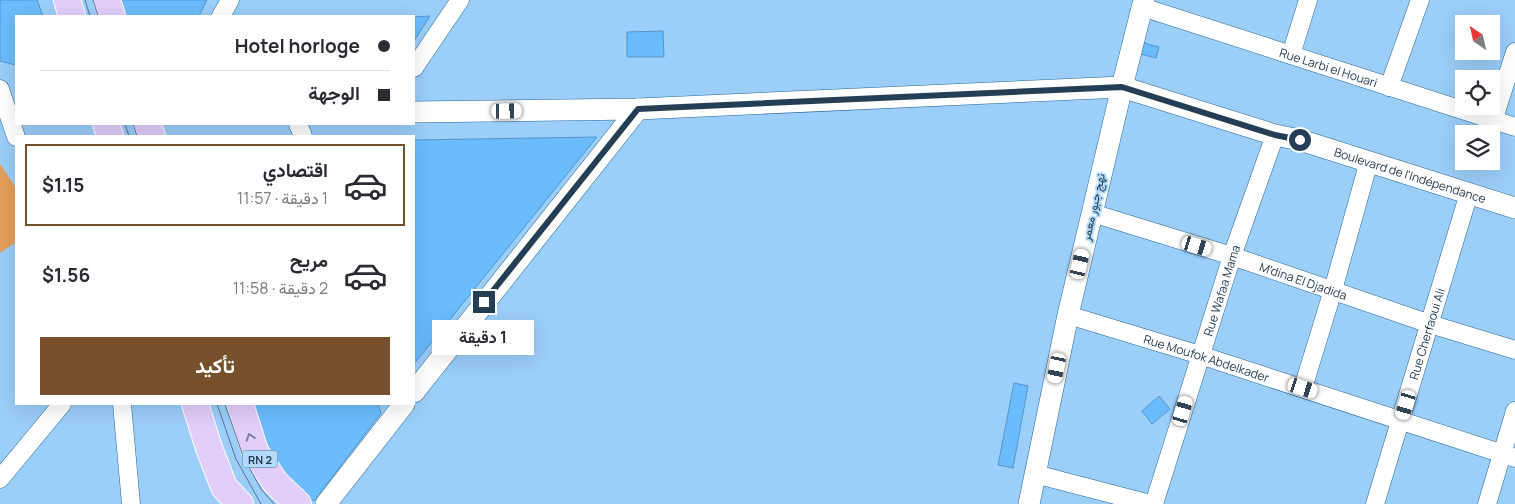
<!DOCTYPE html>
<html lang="ar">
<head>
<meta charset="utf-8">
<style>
  body { margin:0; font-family:Manrope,Vazirmatn,sans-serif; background:#f7f7f7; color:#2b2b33; direction:rtl; height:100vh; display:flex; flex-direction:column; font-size:19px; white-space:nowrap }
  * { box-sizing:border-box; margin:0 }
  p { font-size:16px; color:#7c7c81 }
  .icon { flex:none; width:28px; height:28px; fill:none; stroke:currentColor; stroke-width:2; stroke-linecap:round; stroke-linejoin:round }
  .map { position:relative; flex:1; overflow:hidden; direction:ltr }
  .sheet { position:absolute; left:15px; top:135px; width:400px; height:270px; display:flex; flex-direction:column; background:#fff; border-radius:0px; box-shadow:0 5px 20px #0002; direction:rtl }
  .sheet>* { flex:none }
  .top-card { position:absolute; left:15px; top:15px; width:400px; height:110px; border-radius:0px; box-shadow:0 5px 20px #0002; direction:rtl; display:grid; align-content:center; height:110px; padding:0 25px; background:#fff }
  .needle { width:32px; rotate:326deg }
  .buttons { position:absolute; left:1455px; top:15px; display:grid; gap:10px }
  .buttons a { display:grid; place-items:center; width:45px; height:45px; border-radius:0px; background:#fff; box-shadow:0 5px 20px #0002; font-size:25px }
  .end { position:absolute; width:22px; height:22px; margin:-11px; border:6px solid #243f55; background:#fff; box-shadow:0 0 0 2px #fff }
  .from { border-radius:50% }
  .bubble { position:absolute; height:35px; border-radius:0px; background:#fff; box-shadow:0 5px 20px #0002; font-size:16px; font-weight:700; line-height:35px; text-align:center; direction:rtl }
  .car { position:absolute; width:15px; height:30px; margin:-15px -8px; border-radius:6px; box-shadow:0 0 4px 1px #0007; background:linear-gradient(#fff 24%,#345 0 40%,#fff 0 76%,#345 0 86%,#fff 0) }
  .top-card b { display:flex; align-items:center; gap:18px; height:48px; font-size:19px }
  .top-card b+b { border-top:1px solid #e1e1e2 }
  .top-card i { width:12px; height:12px; background:#2b2b33 }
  ul { padding:9px 0 0; list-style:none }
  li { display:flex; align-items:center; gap:15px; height:82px; margin:0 10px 8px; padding:0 15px; border:2px solid transparent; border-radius:0px }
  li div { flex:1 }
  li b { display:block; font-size:19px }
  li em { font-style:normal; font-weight:700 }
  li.current { border-color:#76512c }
  li>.icon { width:45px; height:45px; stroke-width:1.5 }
  .button { display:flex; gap:10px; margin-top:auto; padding:10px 25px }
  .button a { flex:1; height:58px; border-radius:0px; background:#76512c; color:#fff; font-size:20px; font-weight:700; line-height:58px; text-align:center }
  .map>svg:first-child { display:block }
</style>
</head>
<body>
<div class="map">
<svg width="1515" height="504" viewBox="0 0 1515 504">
  <rect width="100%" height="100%" fill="#9bcef9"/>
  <polygon fill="#e49f59" points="0,164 16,188 16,242 0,253"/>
  <g fill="#6bbcfd" stroke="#5595c9">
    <polygon points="0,0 37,0 43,16 16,16 16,65 0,61"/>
    <polygon points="113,0 207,0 199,16 118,16"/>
    <polygon points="430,16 414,41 414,17"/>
    <polygon points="663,31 664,57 627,57 627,32"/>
    <polygon points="1140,42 1159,47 1156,58 1137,53"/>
    <polygon points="597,137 414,364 414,140"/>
    <polygon points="1014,383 1028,386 1013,468 998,465"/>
    <polygon points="1159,396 1170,409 1152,424 1142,411"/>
    <polygon points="251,404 378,404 381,413 314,501 273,469"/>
  </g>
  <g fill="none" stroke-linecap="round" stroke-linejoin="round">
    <g stroke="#256798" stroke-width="19">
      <g id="minor">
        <path id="s1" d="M1142 7 1515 127"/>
        <polyline points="221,16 230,0"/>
        <polyline points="1291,55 1308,0"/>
        <polyline points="414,68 460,0"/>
        <polyline points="1389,87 1420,0"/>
        <polyline points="0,89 16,137"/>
        <polyline points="1493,121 1515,52"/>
        <polyline points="298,124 303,136"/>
        <path id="s2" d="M1092 213 1232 256 1430 324 1515 350"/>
        <path id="s3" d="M1068 315 1200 355 1515 458"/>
        <polyline points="1303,388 1333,290 1369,161"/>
        <polyline points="122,404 131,504"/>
        <polyline points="1035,474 1150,504"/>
        <polyline points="0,479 62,404"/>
        <path id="s4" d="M1154 504 1232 256 1275 135"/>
        <path id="s5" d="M1375 504 1469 193"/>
        <polyline points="1487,504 1515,411"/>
      </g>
    </g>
    <g stroke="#256798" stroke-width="22">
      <g id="tertiary">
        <path id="s6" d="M414 112 638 109 1122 87 1275 135 1300 140 1515 208"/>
        <polyline points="414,392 638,109"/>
        <polyline points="326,504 404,404"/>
        <polyline points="1029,504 1068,315 1122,87 1144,0"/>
      </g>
    </g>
    <g stroke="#fff" stroke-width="28">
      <g id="primary">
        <polyline points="67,0 72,16"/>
        <polyline points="107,0 112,16"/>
        <polyline points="106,124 110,136"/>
        <polyline points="147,124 152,136"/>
        <polyline points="195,404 209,448 224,487 240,504"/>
        <polyline points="240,404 255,451 275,482 298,504"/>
      </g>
    </g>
    <use href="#minor" stroke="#fff" stroke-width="18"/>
    <use href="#tertiary" stroke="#fff" stroke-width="21"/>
    <use href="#primary" stroke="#e1cef9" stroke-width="26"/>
    <g stroke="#527694" stroke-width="1">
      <polyline points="85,0 90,16"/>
      <polyline points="93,0 98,16"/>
      <polyline points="125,124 129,136"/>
      <polyline points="133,124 137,136"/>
      <polyline points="217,404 236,459 261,504"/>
      <polyline points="225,404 243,456 261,489 274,504"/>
    </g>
  </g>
  <defs><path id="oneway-chevron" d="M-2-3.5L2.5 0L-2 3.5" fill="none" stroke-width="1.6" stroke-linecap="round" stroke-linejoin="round" transform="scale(1.25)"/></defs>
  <use stroke="#797f9f" href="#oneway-chevron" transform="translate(250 437) rotate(-108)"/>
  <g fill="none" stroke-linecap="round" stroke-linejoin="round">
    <polyline stroke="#243f55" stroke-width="6" points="484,302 638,109 1122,87 1275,135 1300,140"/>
  </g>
  <g text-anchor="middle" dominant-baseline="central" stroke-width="4" stroke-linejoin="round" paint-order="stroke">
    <rect fill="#b3dafb" stroke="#4f6e87" stroke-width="1" x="242.5" y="450.5" width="35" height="17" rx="4"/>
    <g font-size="11" font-weight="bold" fill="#243f55">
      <text x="260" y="459">RN 2</text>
    </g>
    <g font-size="12" fill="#243f55" stroke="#b3dafb">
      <text stroke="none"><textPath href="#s1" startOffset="196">Rue Larbi el Houari</textPath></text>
      <text stroke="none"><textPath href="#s6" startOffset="1010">Boulevard de l'Indépendance</textPath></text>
      <text transform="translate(1093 207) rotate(-77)">نهج جبور معمر</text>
      <text stroke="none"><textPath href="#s2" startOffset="222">M'dina El Djadida</textPath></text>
      <text stroke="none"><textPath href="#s4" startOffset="224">Rue Wafaa Mama</textPath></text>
      <text stroke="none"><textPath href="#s5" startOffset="178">Rue Cherfaoui Ali</textPath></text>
      <text stroke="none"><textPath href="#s3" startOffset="145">Rue Moufok Abdelkader</textPath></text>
    </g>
  </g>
</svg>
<div class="buttons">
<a><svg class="needle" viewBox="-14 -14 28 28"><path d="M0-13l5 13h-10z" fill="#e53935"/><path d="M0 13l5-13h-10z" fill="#7c7c81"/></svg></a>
<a><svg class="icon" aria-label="locate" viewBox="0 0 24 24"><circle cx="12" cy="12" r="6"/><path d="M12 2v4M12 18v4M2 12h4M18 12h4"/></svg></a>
<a><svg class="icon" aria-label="layers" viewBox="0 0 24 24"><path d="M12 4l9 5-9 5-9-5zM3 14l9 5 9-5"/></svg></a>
</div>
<i class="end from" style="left:1300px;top:140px"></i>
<i class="end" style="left:484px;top:302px"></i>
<div class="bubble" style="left:432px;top:320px;width:102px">1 دقيقة</div>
<i class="car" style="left:507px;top:111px;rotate:89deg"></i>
<i class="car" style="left:1197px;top:246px;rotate:107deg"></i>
<i class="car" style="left:1080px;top:264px;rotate:13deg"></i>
<i class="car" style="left:1057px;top:368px;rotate:192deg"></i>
<i class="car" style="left:1303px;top:388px;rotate:108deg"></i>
<i class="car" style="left:1406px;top:405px;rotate:197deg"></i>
<i class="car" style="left:1183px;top:411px;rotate:17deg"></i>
<div class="top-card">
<b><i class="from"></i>Hotel horloge</b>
<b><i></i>الوجهة</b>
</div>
<section class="sheet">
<ul>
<li class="current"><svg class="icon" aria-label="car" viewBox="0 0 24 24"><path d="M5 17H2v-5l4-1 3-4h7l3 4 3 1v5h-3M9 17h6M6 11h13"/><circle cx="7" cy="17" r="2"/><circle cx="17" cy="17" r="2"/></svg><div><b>اقتصادي</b><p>1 دقيقة · 11:57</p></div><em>$1.15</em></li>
<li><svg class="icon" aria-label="car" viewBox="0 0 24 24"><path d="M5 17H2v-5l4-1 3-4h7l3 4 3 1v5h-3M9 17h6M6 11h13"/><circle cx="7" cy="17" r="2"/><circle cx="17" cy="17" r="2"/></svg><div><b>مريح</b><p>2 دقيقة · 11:58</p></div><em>$1.56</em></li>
</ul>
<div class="button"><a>تأكيد</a></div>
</section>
</div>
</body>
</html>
